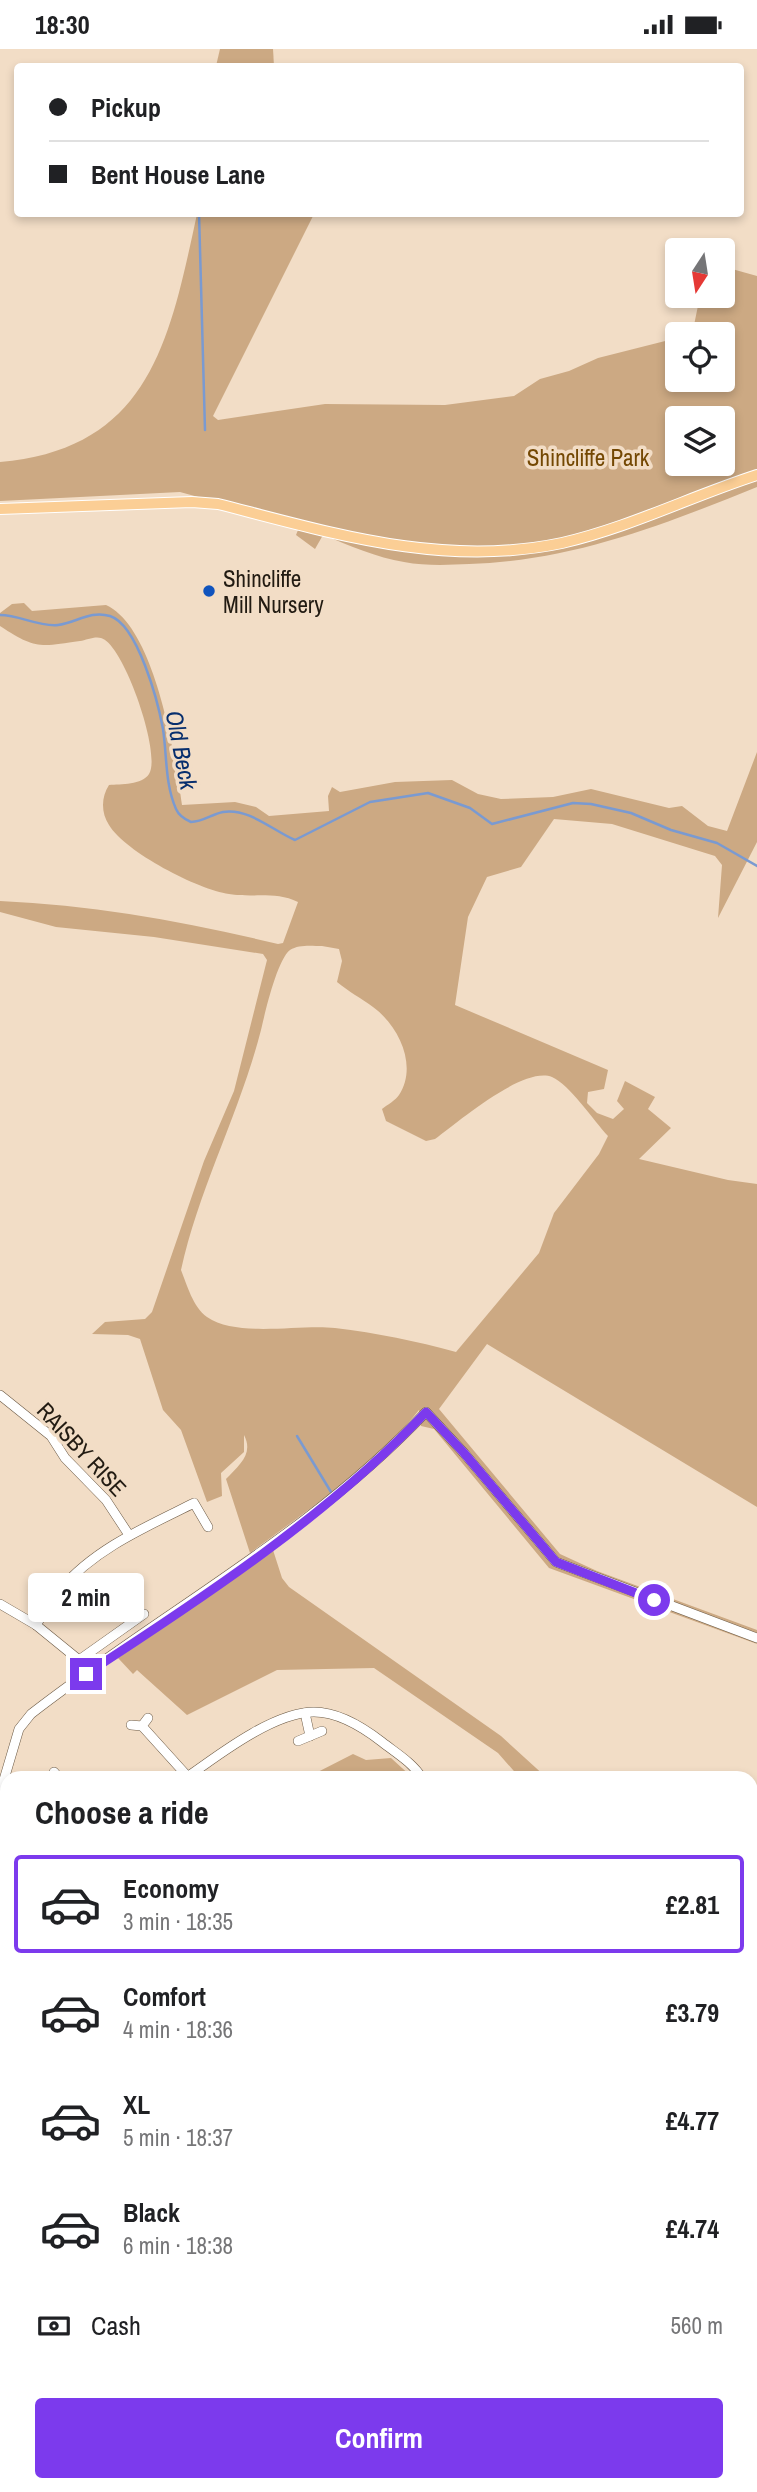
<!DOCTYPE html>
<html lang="en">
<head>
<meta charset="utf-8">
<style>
  body { margin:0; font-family:"Archivo Narrow",sans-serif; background:#f2f2f2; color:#202124; height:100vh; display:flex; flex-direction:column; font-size:26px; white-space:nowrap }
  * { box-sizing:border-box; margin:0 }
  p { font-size:23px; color:#757577 }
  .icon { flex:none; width:38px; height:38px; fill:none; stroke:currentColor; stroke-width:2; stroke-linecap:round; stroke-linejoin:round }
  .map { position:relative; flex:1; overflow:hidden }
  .sheet { position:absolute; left:0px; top:1722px; width:758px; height:721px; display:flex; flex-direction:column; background:#fff; border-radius:21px 21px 0 0; box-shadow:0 4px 10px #0003 }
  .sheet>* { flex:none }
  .top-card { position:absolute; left:14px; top:14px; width:730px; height:154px; border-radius:7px; box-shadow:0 4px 10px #0003; display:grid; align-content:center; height:154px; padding:0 35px; background:#fff }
  .needle { width:46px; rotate:192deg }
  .controls { position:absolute; left:665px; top:189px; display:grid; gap:14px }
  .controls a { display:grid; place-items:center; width:70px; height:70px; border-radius:7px; background:#fff; box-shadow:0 4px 10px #0003; font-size:35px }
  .end { position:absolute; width:32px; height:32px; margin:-16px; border:9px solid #7c3aed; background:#fff; box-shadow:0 0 0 4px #fff }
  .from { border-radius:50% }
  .bubble { position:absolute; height:49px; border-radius:7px; background:#fff; box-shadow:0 4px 10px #0003; font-size:23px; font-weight:700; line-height:49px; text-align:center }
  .top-card b { display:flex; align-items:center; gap:24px; height:66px; font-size:26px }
  .top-card b+b { border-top:2px solid #e0e0e0 }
  .top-card i { width:18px; height:18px; background:#202124 }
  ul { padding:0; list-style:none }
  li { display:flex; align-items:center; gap:21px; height:98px; margin:0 14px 10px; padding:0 21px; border:4px solid transparent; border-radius:7px }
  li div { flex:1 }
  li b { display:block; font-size:26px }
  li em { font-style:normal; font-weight:700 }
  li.on { border-color:#7c3aed }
  li>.icon { width:63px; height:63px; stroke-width:1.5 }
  h2 { padding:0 35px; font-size:32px; line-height:84px }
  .pay { display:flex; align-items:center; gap:18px; height:77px; padding:0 35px; font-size:26px }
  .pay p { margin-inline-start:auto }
  .primary-button { display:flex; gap:14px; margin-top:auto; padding:14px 35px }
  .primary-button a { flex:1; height:80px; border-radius:7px; background:#7c3aed; color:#fff; font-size:28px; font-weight:700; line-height:80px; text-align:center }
  .status { display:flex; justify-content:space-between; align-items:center; height:49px; padding:0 35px; background:#fff; direction:ltr }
  .status svg { height:19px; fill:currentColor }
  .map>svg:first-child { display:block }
</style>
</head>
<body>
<div class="status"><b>18:30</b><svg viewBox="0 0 49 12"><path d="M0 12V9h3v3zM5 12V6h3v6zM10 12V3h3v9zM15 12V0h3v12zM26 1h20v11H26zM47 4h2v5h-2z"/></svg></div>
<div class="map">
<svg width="757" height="2443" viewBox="0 0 757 2443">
  <rect width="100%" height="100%" fill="#f2ddc6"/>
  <g fill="#cca983" fill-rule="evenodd">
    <polygon points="220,0 273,0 274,17 216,17"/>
    <path d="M197 165H314L213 367 218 371 325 355 445 356 514 347 540 330 569 322 598 309 677 289V331H723V285H685L693 281 700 247H723V224L732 220 757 227V438C663 476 572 512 469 515 448 516 425 517 404 513 377 509 349 496 323 486L315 500 296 486 300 476 180 443 0 452V413C151 400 170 289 197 165ZM677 369H723V415H677Z"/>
    <path d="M24 554 32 562 106 556C155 578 175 706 182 756L235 753 256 758 269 767 329 762 328 747 332 738 340 743 395 733 452 731 478 745 501 750 553 748 591 740 669 759 682 757 708 777 727 782 757 703V793L718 869 722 816 715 807 612 775 554 770 521 818 487 828 468 868 455 956 608 1021 604 1040 588 1043 587 1054 597 1064 613 1070 624 1060 617 1052 625 1032 655 1048 648 1060 671 1079 639 1110 728 1131 757 1135V1458L487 1295 439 1360 560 1505 597 1522 757 1581V1595L549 1519 434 1380 421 1377 419 1361C376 1416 306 1462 250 1504L226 1430C239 1416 254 1405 244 1386V1403L221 1424 222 1447 207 1453 181 1381 163 1361 140 1290 128 1286 92 1285 105 1273 145 1270 152 1263 204 1112 234 1042 267 911 263 905 154 888 56 878 0 863V852C95 856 186 873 278 895L283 894 298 853C275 842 253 849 229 845 199 841 125 803 109 776 101 764 101 748 109 736 121 735 142 736 149 725 162 705 123 594 101 589 95 587 86 591 80 592 39 598 35 600 0 577V564L12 555ZM322 897 339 900 342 912 337 933C349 943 361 949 373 958 399 977 418 1017 399 1046 396 1051 387 1056 382 1060L386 1072 426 1092 435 1090C458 1073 523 1017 552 1028 569 1035 594 1072 608 1087L599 1105 554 1164 539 1204 456 1303C416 1292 377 1284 335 1279 298 1275 238 1289 207 1268 193 1258 187 1236 181 1221 199 1139 240 1063 261 981 265 964 277 911 290 901 299 895 313 897 322 897Z"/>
    <polygon points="273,1501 282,1529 289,1538 501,1687 547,1729 520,1729 498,1704 374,1619 277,1621 187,1666 137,1621 133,1625 118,1609"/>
    <polygon points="353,1705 366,1711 391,1709 413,1729 306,1729"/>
    <polygon points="757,2335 757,2408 756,2410 751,2408 751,2340"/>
  </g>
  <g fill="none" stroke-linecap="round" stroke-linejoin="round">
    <g stroke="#7a9ad1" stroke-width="2.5">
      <polyline points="199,164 205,381"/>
      <path d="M0 566C20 566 38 578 58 576 76 574 90 561 110 567 138 576 158 653 163 680 167 707 165 735 176 760 179 767 184 770 191 773 203 773 212 765 223 763 249 759 272 781 295 791L370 753 428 744 470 759 492 775 573 754 591 755 631 764 671 781 717 794 757 817"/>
      <polyline points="297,1387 331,1443"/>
    </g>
    <g stroke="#6b5944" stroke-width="10">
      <g id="minor">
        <polyline points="0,1346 51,1387 65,1409 106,1451 129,1486"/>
        <polyline points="0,1555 36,1576 79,1611 144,1565"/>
        <path d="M36 1576C44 1564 51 1551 61 1540 94 1500 148 1477 194 1454L208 1478"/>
        <polyline points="305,1664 310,1687"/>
        <polyline points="148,1669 142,1677 189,1729"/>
        <polyline points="131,1676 142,1677"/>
        <polyline points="298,1692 322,1682"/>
        <polyline points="54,1723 59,1729"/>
        <path d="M186 1729C218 1706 274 1663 314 1663 338 1663 364 1679 382 1693 396 1704 413 1714 422 1729"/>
        <path d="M0 1744 19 1680 31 1665C162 1563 311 1485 426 1363L464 1404 556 1513 757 1589"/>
        <polyline points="0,1924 7,1913"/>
        <polyline points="260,2436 263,2443"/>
        <polyline points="189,2443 189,2436"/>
        <polyline points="363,2443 364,2436"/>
        <polyline points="541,2443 543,2436"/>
        <polyline points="641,2443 643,2436"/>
      </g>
    </g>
    <g stroke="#fff" stroke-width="12">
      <g id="major">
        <path d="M0 460 192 453 218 455C332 484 443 519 562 494 628 479 692 447 757 426"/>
        <polyline points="0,1962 7,1966"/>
        <polyline points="656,2436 670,2443"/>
      </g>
    </g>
    <use href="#minor" stroke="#fff" stroke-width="9"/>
    <use href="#major" stroke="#fbce95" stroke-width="10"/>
  </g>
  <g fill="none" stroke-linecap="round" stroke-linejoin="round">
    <path stroke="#7c3aed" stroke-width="9" d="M86 1625C203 1549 330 1465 426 1363L464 1404 556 1513 654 1551"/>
  </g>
  <circle fill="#1053bd" stroke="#f2ddc6" stroke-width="2.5" cx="209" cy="542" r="7"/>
  <g text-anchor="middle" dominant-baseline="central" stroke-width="7" stroke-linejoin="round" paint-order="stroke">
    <g font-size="23" fill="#744803" stroke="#f2ddc6">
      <text x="588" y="408">Shincliffe Park</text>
    </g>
    <g font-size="23" fill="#221b12" stroke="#f2ddc6" text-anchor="start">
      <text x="223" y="529">Shincliffe<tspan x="223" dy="26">Mill Nursery</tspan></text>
    </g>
    <g font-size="23" fill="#221b12" stroke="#f2ddc6">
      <text transform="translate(82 1400) rotate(47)">RAISBY RISE</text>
    </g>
    <g font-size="24" font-style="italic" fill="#072e6d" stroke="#f2ddc6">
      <text transform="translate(182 701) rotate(79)">Old Beck</text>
    </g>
  </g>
</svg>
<div class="controls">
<a><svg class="needle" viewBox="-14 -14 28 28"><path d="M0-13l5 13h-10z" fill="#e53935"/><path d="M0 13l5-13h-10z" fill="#757577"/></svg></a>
<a><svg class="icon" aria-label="locate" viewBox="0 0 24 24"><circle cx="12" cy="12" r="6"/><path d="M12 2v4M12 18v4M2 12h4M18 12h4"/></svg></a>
<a><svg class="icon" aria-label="layers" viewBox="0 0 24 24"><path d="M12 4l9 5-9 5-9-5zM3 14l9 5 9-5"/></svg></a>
</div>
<i class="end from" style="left:654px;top:1551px"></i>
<i class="end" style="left:86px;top:1625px"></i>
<div class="bubble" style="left:28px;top:1524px;width:116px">2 min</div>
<div class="top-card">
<b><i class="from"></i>Pickup</b>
<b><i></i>Bent House Lane</b>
</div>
<section class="sheet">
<h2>Choose a ride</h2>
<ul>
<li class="on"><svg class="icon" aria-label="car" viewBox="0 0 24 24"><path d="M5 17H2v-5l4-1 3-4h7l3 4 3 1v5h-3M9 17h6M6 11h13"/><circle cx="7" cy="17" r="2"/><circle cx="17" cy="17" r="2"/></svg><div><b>Economy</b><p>3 min · 18:35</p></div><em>£2.81</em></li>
<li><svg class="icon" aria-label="car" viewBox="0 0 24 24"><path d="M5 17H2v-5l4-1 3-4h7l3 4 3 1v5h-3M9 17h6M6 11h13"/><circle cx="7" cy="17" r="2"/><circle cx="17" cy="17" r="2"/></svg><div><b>Comfort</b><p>4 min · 18:36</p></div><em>£3.79</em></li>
<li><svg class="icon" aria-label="car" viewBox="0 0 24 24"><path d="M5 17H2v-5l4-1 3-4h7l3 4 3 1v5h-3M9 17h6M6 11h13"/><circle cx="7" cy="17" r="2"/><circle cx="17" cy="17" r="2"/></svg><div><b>XL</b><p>5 min · 18:37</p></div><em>£4.77</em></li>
<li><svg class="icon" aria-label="car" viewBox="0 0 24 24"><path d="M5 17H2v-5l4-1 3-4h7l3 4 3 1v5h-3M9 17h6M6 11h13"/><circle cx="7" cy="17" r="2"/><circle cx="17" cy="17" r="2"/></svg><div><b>Black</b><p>6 min · 18:38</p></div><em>£4.74</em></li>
</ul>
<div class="pay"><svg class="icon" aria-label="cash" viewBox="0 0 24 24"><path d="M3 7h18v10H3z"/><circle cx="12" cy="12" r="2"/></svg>Cash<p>560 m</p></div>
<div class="primary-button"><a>Confirm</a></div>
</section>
</div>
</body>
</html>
